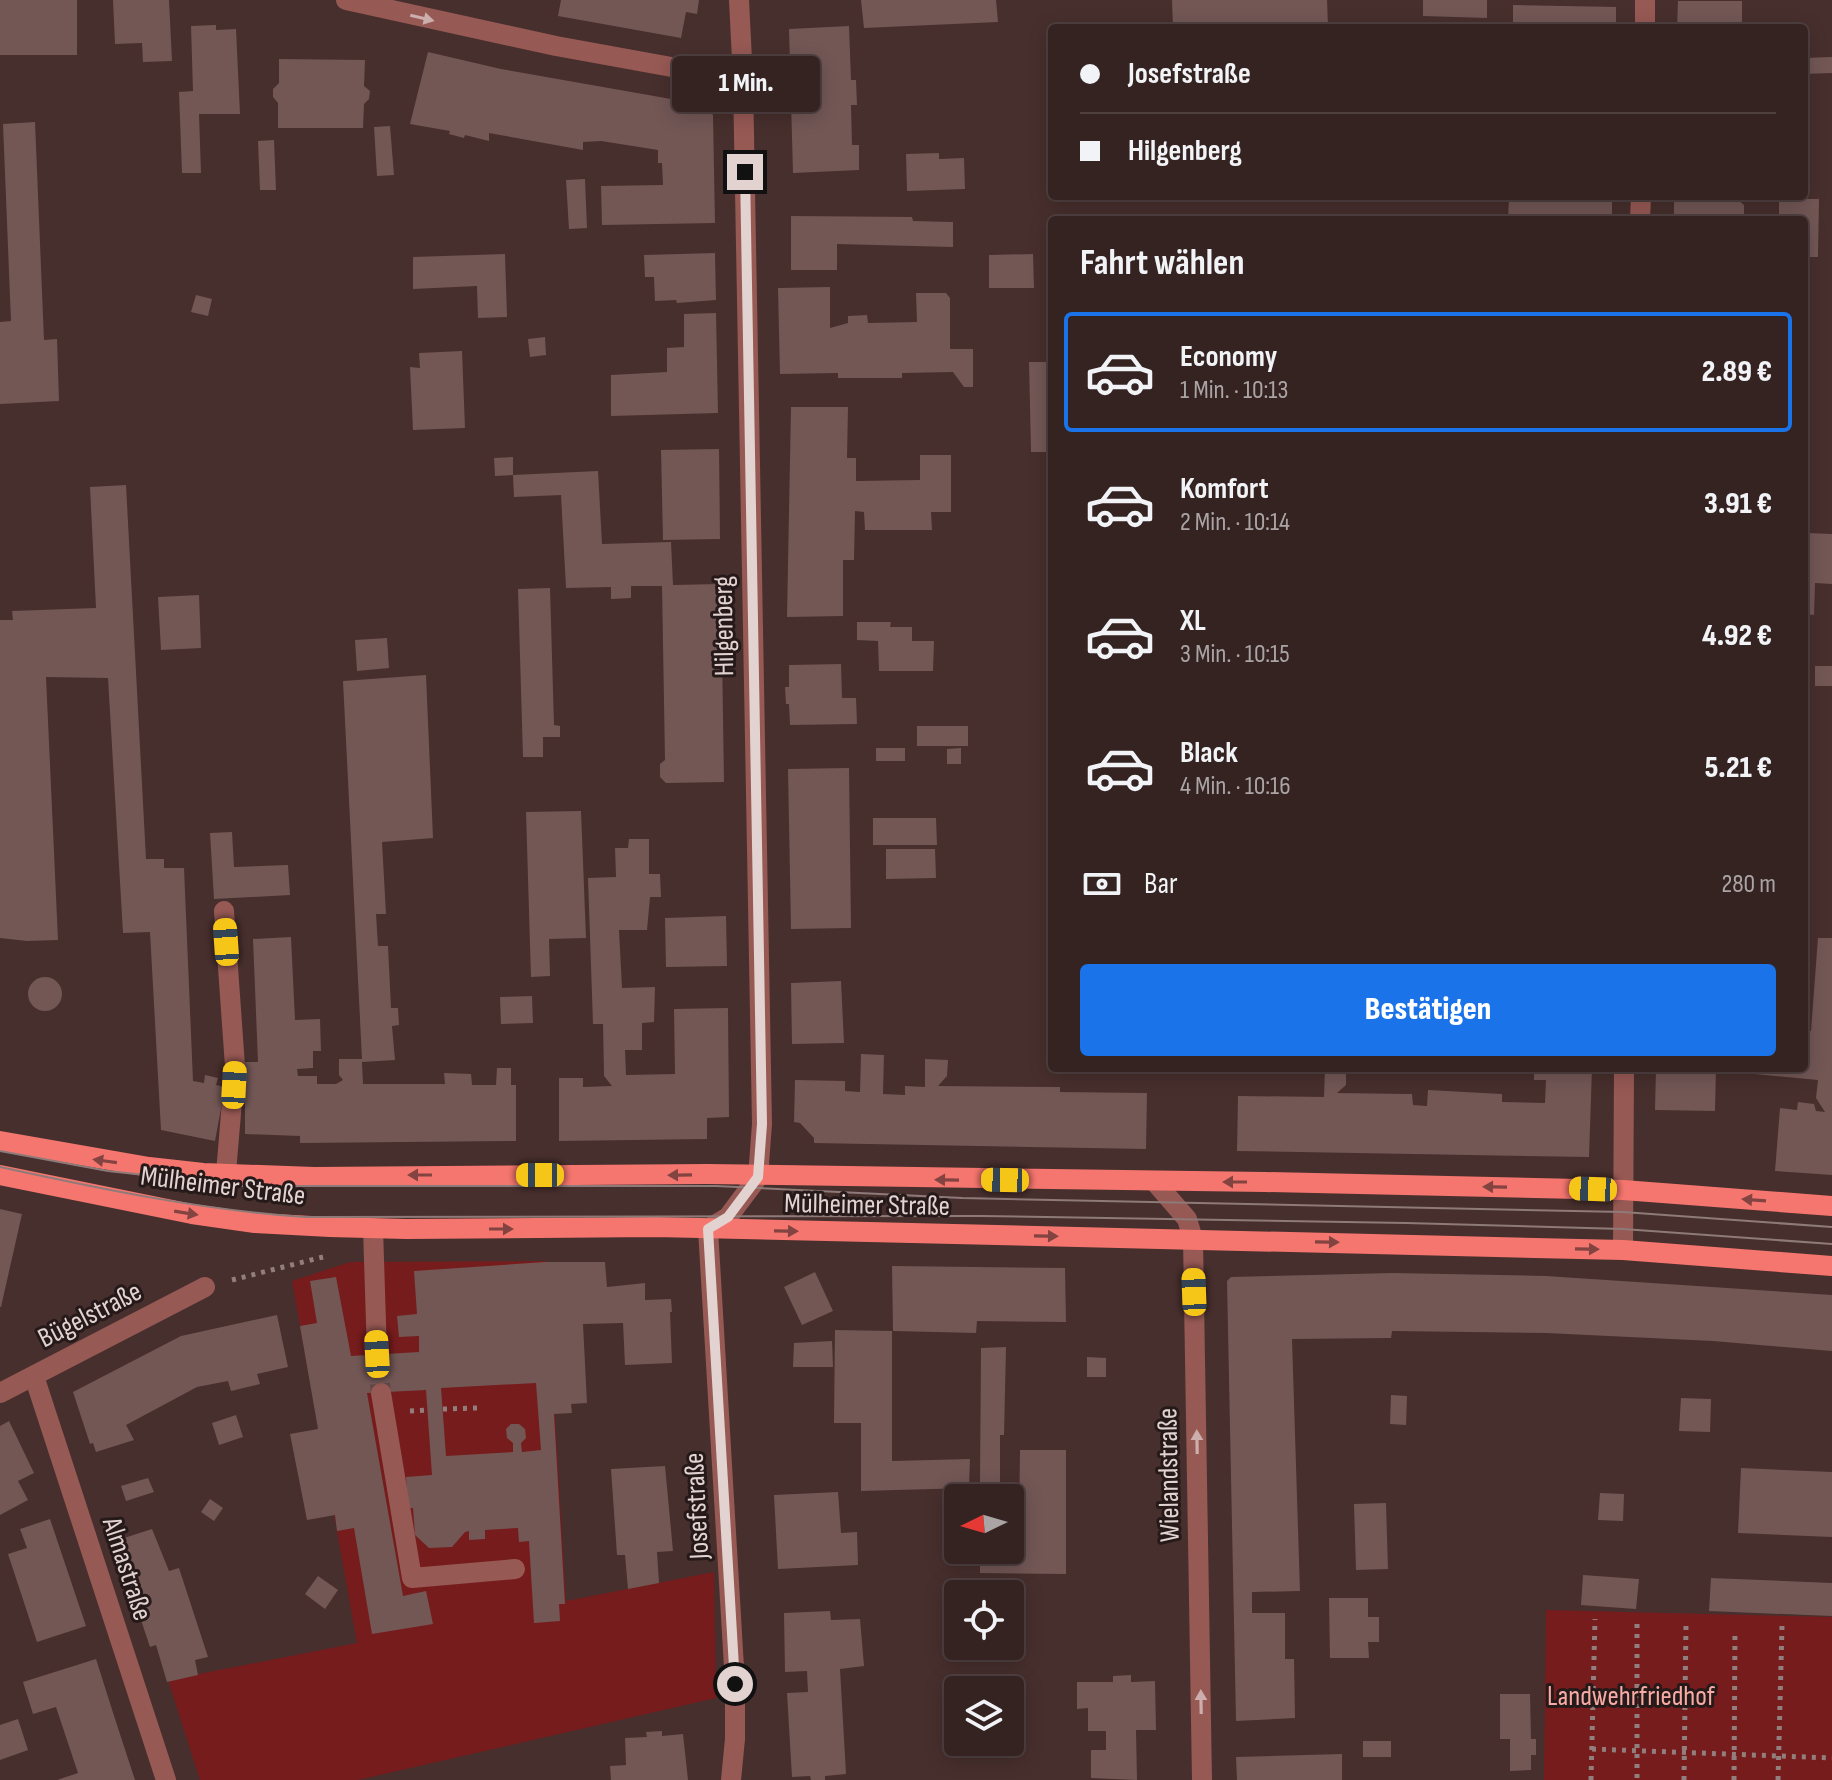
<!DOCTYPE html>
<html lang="de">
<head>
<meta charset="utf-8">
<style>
  body { margin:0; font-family:"Sofia Sans Condensed",sans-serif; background:#3d2b2a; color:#f1f3f6; height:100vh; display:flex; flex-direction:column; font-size:30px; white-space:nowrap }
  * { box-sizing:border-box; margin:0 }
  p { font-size:26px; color:#aaa4a5 }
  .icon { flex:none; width:44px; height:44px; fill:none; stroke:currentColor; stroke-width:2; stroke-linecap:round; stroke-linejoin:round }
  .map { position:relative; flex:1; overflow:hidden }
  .sheet { position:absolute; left:1048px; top:216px; width:760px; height:856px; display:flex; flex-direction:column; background:#352322; border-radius:8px; box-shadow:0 4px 20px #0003,0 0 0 2px #4f4040 }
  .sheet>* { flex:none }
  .banner { position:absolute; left:1048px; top:24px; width:760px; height:176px; border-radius:8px; box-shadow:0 4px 20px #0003,0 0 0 2px #4f4040; display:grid; align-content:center; height:176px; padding:0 32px; background:#352322 }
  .needle { width:52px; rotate:265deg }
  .buttons { position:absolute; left:944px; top:1484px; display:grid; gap:16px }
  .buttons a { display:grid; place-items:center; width:80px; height:80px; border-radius:8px; background:#352322; box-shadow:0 4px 20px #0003,0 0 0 2px #4f4040; font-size:40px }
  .end { position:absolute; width:36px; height:36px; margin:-18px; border:10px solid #e2d3d1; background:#111; box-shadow:0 0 0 4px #111 }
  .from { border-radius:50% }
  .bubble { position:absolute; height:56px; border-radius:8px; background:#352322; box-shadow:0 4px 20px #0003,0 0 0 2px #4f4040; font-size:26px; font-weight:800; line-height:56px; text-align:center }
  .car { position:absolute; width:24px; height:48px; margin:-24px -12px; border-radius:10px; box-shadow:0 0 6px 2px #0007; background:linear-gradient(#f5c518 24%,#345 0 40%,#f5c518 0 76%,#345 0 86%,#f5c518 0) }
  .banner b { display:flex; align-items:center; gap:28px; height:76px; font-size:30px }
  .banner b+b { border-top:2px solid #4f4040 }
  .banner i { width:20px; height:20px; background:#f1f3f6 }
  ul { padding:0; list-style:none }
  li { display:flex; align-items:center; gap:24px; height:120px; margin:0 16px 12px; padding:0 16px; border:4px solid transparent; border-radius:8px }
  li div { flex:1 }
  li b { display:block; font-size:30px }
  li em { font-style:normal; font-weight:800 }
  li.on { border-color:#1a73e8 }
  li>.icon { width:72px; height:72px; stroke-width:1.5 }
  h2 { padding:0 32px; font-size:36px; line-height:96px }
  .pay { display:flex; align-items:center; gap:20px; height:88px; padding:0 32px; font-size:30px }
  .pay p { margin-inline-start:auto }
  .primary-button { display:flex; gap:16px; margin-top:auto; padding:16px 32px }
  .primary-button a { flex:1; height:92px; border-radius:8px; background:#1a73e8; color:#fff; font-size:32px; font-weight:800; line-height:92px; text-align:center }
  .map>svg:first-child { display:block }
</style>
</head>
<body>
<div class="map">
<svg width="1832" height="1780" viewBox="0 0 1832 1780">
  <rect width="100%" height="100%" fill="#472f2d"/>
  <g fill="#761c1d">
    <polygon points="546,1261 566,1601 714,1572 716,1698 358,1780 200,1780 168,1680 357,1643 292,1281 350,1262"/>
    <polygon points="1546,1610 1832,1617 1832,1780 1544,1780"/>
  </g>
  <g fill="#725755" fill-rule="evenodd">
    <rect x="0" y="0" width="77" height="55"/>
    <polygon points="113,0 169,0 172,61 143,62 142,43 115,44"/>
    <polygon points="561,0 699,0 697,14 686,12 681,38 558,16"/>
    <polygon points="861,0 996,0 998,22 864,28"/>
    <polygon points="1172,0 1327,0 1328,26 1173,28"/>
    <polygon points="1423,0 1487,0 1487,18 1423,16"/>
    <polygon points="1678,1 1742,1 1742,28 1677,28"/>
    <polygon points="1513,5 1616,7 1616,28 1513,28"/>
    <polygon points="216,25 216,30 236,29 240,114 199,114 201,173 182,173 179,92 193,91 191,26"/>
    <polygon points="849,26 851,80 856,80 857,105 851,105 852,145 859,145 859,170 793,173 789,29"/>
    <polygon points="428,52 501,69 705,105 713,115 715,223 602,225 601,186 663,185 662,163 658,163 658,150 601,141 583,142 583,150 489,133 489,141 465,135 464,138 449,134 450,131 410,124"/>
    <polygon points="1832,57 1832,73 1804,74 1804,58"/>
    <polygon points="279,59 365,60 364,86 370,91 369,99 364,104 363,128 278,128 278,103 273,97 273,89 279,83"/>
    <polygon points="35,122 44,340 57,339 59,401 0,404 0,322 11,321 3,124"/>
    <polygon points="390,126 394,175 377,176 374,127"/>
    <polygon points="274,140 276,190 260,190 258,141"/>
    <polygon points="939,153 939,159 964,158 965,189 907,191 906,154"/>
    <polygon points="585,179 587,228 569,229 566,180"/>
    <polygon points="1509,196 1612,196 1612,220 1508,220"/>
    <polygon points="1674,198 1738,200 1744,205 1744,220 1674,220"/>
    <polygon points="1779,199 1819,199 1818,257 1804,257 1804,220 1779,220"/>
    <polygon points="791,216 912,217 913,221 953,222 953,247 837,244 837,270 791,270"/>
    <polygon points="715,253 716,300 677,303 676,300 655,301 654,277 645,277 644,255"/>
    <polygon points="505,254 507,317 478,318 477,286 413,289 413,257"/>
    <polygon points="1033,254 1034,288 989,288 989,255"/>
    <polygon points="830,287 830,328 848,323 848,316 867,315 868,323 917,322 916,293 946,293 950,298 950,349 973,349 973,387 964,387 953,372 902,373 902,378 838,378 838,373 780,374 778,288"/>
    <polygon points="196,295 212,299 208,316 191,312"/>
    <polygon points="716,313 718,413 611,416 611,375 667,372 667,348 684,347 684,314"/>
    <polygon points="545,337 546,355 530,357 528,339"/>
    <polygon points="462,351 465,428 413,430 410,367 420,368 419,353"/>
    <polygon points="1029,362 1052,362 1052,452 1031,452"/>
    <polygon points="791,407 848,407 847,458 856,458 856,481 920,480 920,455 951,455 951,512 931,512 932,530 865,530 864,512 855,511 854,560 843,560 843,616 787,617"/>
    <polygon points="719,449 720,539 663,540 661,450"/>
    <polygon points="513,457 513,475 495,476 494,458"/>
    <polygon points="598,471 602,544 671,542 673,585 721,584 724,782 666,783 660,777 660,764 665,760 662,586 631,586 631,598 611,599 611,587 566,588 561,495 514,497 513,475"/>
    <polygon points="126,485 146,859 164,859 164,868 184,868 193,1081 204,1083 205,1075 218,1078 216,1085 225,1087 215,1141 161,1130 150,932 123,933 108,678 46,677 58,940 27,941 0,938 0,620 13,620 12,611 96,608 90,487"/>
    <polygon points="1807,533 1832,534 1832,584 1815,583 1814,615 1804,614"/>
    <polygon points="550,588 554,725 560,726 560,737 543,737 543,757 523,757 518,589"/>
    <polygon points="199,595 201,648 161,650 158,597"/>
    <polygon points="857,622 891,622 890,627 912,627 912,641 934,641 933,671 879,671 878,641 857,640"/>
    <polygon points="387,638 389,668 357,671 355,640"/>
    <polygon points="841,664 842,698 856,698 857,724 790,725 789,704 786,704 785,687 789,687 789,665"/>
    <rect x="1815" y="666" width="17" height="20"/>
    <polygon points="426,675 433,838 382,842 386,914 376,914 378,946 388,946 391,1008 398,1008 399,1025 392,1026 395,1060 362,1062 363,1084 445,1084 444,1073 471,1074 472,1085 496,1085 497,1068 511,1068 511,1085 516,1085 516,1141 300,1143 300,1136 245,1134 245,1062 258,1062 253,939 291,937 295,1020 320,1019 321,1051 313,1051 313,1068 297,1069 298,1076 317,1076 317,1084 336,1084 343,1080 339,1075 339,1059 362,1059 343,681"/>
    <rect x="917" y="726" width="51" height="20"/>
    <rect x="876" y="748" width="29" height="13"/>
    <polygon points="961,748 961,764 947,764 947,749"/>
    <polygon points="849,768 851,928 791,929 788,769"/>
    <polygon points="581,811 586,938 549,939 550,976 531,977 526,812"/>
    <polygon points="873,818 936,818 937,845 873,845"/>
    <polygon points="232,832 234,867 288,865 290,895 214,899 210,833"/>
    <polygon points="629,839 649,839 649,874 660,874 661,897 650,897 647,930 619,930 622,988 655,987 654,1022 642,1023 642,1050 625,1050 626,1075 675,1074 674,1009 728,1008 729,1117 707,1118 707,1139 559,1141 559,1078 583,1078 583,1087 612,1086 604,1076 603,1024 593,1024 588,878 616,877 615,848 628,848"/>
    <polygon points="886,849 935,849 936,878 886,879"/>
    <polygon points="726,916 727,966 666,967 665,918"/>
    <polygon points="1818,938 1832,938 1832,1175 1775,1171 1780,1108 1797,1110 1798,1102 1814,1104 1816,1111 1825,1112 1816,1098 1818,1080 1755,1074 1745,1068 1804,1068 1804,1031 1811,1031"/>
    <circle cx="45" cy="994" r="17"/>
    <polygon points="841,981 844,1043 792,1044 791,983"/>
    <polygon points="532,996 533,1023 501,1024 500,997"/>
    <polygon points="861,1054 884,1055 883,1094 905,1095 905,1086 925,1087 925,1059 948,1060 947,1076 938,1086 1060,1087 1060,1092 1147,1093 1146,1149 814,1143 814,1138 800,1123 794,1122 795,1080 845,1081 845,1091 860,1092"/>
    <polygon points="1325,1068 1346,1068 1346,1085 1337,1093 1412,1094 1413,1105 1427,1106 1428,1090 1502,1094 1502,1102 1545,1103 1546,1080 1534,1080 1534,1068 1592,1068 1589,1157 1237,1151 1238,1096 1324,1097"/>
    <polygon points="1656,1068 1716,1068 1715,1111 1655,1110"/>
    <polygon points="0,1209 22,1214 1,1307 0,1307"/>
    <path d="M545 1262H605L607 1287 645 1283V1300L671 1299 672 1312H670L672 1363 625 1365 623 1323 583 1324 587 1403 571 1404 572 1413 554 1414 565 1604H559L560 1621 534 1623 529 1541 519 1542 518 1528 485 1530V1539L469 1540V1531L465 1532 452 1547 429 1548 415 1535 413 1508H408L406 1477 432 1475 426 1390 367 1393 403 1596 426 1591 433 1624 372 1634 354 1528 337 1531 335 1515 307 1520 290 1434 318 1429 300 1326 317 1323 310 1281 336 1277 351 1356 419 1352V1336L399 1337 397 1316 417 1314 414 1271ZM536 1383 541 1450 522 1452 521 1443 526 1438 525 1429 519 1424H511L506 1429 507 1438 513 1443V1452L446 1456 441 1388Z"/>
    <polygon points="892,1266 1065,1268 1066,1322 977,1321 976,1333 893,1331"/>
    <polygon points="815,1272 833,1311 802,1325 784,1287"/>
    <polygon points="1393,1273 1546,1276 1832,1295 1832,1351 1713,1341 1546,1333 1392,1331 1391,1338 1292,1339 1300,1591 1252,1592 1252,1613 1285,1613 1285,1659 1294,1659 1295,1718 1236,1721 1227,1281 1231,1277"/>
    <polygon points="277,1315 288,1367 257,1374 260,1384 231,1391 228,1381 197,1387 126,1425 134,1440 96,1452 93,1443 90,1444 73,1392 181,1336"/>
    <polygon points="835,1330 892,1331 892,1461 970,1459 969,1488 861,1491 861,1423 834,1423"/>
    <polygon points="832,1341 833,1367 793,1367 794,1343"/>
    <polygon points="1006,1347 1004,1435 1000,1435 1000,1482 980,1482 981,1348"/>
    <polygon points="1087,1357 1106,1358 1106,1377 1087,1377"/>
    <polygon points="1391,1395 1407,1396 1406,1425 1390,1424"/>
    <polygon points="1681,1398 1711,1399 1710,1432 1679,1431"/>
    <polygon points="236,1415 243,1437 219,1445 212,1423"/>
    <polygon points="9,1421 34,1473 18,1481 28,1500 0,1515 0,1426"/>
    <polygon points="1020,1450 1066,1450 1066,1574 980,1573 980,1550 1010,1550 1010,1525 1019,1525"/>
    <polygon points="665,1466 673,1551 657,1552 659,1583 628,1589 625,1555 617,1555 611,1469"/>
    <polygon points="1741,1468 1832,1472 1832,1537 1738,1533"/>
    <polygon points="148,1478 154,1492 126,1501 121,1486"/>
    <polygon points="838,1492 841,1533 857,1532 858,1565 778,1569 774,1495"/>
    <polygon points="1600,1493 1624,1494 1623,1521 1598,1520"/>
    <polygon points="210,1499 223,1508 214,1521 201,1512"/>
    <polygon points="1386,1503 1388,1569 1356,1570 1354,1504"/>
    <polygon points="50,1519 86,1626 37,1642 8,1554 27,1548 20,1529"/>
    <polygon points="152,1529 169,1571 179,1568 208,1657 195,1660 198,1675 167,1682 156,1645 150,1647 129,1584 134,1582 121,1539"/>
    <polygon points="1583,1575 1639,1579 1636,1609 1581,1605"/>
    <polygon points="318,1576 338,1590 325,1609 305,1594"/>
    <polygon points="1711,1578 1832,1583 1832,1616 1709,1611"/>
    <polygon points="1329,1598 1368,1598 1368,1617 1379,1617 1379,1642 1368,1642 1369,1658 1330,1658"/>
    <polygon points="830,1611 831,1620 860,1619 864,1666 840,1669 846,1774 825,1776 825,1780 811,1780 810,1776 792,1777 787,1693 808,1692 807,1671 785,1672 784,1613"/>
    <polygon points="96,1659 116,1722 135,1780 57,1780 78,1773 56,1707 33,1714 23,1682"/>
    <polygon points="1131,1675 1131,1682 1155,1681 1156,1730 1136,1730 1137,1780 1091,1778 1091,1750 1106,1750 1106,1731 1088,1731 1088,1708 1077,1709 1077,1682 1113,1682 1113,1676"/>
    <polygon points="1500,1694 1530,1694 1531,1739 1536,1739 1536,1755 1531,1755 1531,1770 1510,1771 1510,1739 1500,1739"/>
    <polygon points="18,1719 28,1750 0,1760 0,1725"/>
    <polygon points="662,1731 662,1736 683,1734 688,1780 611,1780 610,1766 626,1765 625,1738 647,1737 646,1732"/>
    <rect x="1363" y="1741" width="28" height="16"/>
    <polygon points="1342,1754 1342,1780 1237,1780 1236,1757"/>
  </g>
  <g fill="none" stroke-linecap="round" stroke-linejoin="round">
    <polyline stroke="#5e4846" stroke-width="20" stroke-dasharray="20 10" stroke-linecap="butt" points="377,1354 381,1393"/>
    <g stroke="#927e7c" stroke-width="5" stroke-dasharray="4 6" stroke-linecap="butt">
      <polyline points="232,1280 323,1257"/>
      <polyline points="443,1409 477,1408"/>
      <polyline points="410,1411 428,1410"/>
      <polyline points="1637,1624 1637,1780"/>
      <polyline points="1592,1749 1832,1758"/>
      <polyline points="1591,1780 1595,1619"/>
      <polyline points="1684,1780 1686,1624"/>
      <polyline points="1734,1780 1735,1630"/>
      <polyline points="1778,1780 1782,1626"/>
    </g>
    <g stroke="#975954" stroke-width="20">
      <polyline points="346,0 556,46 743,80"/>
      <polyline points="1645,28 1645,0"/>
      <polyline points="1640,220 1641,196"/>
      <polyline points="224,911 235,1066 226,1173"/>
      <polyline points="1155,1182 1187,1219 1193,1239 1202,1780"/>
      <polyline points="373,1228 377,1354"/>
      <polyline points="1623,1250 1624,1068"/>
      <polyline points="34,1376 166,1780"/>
      <polyline points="0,1393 205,1287"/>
      <polyline points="381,1393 412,1578 515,1569"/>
      <polyline points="731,1780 735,1739 735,1684 708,1229 728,1217 758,1177 762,1124 743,80 739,0"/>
    </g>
    <g stroke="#f5766f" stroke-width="20">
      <polyline points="0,1141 149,1167 203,1173 314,1177 707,1174 1265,1182 1623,1190 1832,1206"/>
      <polyline points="0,1175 192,1214 255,1223 330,1227 406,1229 656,1227 1623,1250 1832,1266"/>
    </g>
    <g stroke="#8e7a78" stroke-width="2">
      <polyline points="0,1151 108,1171 244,1186 716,1186 962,1198 1623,1212 1832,1227"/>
      <path d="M0 1167C101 1189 201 1210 305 1217L981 1216 1406 1223 1623 1229 1832 1244"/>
    </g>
  </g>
  <defs><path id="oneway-solid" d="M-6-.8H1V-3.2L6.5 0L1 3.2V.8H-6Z" transform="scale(2)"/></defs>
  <g fill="#ccaeac">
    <use href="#oneway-solid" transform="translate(422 18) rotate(13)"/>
    <use href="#oneway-solid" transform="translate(1197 1442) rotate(-91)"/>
    <use href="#oneway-solid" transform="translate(1201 1702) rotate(-91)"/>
  </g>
  <g fill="#834340">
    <use href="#oneway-solid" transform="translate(105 1161) rotate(-172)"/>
    <use href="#oneway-solid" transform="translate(420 1175) rotate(-180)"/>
    <use href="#oneway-solid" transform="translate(680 1175) rotate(179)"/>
    <use href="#oneway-solid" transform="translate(947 1180) rotate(-179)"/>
    <use href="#oneway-solid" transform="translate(1235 1182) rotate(180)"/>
    <use href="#oneway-solid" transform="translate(1495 1187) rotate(-179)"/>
    <use href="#oneway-solid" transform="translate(1754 1200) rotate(-176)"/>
    <use href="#oneway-solid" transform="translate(186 1213) rotate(9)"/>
    <use href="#oneway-solid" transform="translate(501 1229)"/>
    <use href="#oneway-solid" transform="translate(786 1231) rotate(1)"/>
    <use href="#oneway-solid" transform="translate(1046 1236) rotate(1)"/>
    <use href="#oneway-solid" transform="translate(1327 1242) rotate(1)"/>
    <use href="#oneway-solid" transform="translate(1587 1249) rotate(1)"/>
  </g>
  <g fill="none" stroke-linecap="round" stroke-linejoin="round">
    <polyline stroke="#e2d3d1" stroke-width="10" points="735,1684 708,1229 728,1217 758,1177 762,1124 745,172"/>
  </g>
  <g text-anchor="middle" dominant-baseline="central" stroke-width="6" stroke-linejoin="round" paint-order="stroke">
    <g font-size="28" fill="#e2d3d1" stroke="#251a19">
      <text transform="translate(724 626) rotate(-91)">Hilgenberg</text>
      <text transform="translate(223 1186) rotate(7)">Mülheimer Straße</text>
      <text transform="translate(867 1205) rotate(1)">Mülheimer Straße</text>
      <text transform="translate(90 1315) rotate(-27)">Bügelstraße</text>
      <text transform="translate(1169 1475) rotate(-91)">Wielandstraße</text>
      <text transform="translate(697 1506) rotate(-93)">Josefstraße</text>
      <text transform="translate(127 1569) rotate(72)">Almastraße</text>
    </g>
    <g font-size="28" fill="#f8aba4" stroke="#251a19">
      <text x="1631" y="1696">Landwehrfriedhof</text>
    </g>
  </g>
</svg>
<div class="buttons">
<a><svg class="needle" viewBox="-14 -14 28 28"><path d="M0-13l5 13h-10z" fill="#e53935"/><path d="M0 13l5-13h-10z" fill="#aaa4a5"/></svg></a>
<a><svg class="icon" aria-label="locate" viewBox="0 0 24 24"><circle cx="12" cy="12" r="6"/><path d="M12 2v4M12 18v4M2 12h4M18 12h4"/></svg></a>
<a><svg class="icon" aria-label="layers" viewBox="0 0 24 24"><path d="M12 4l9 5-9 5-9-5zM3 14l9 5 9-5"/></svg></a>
</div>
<i class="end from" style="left:735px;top:1684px"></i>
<i class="end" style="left:745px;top:172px"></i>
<div class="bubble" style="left:672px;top:56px;width:148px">1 Min.</div>
<i class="car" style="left:226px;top:942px;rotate:356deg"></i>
<i class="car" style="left:234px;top:1085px;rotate:3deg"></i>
<i class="car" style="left:540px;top:1175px;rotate:270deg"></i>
<i class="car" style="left:1005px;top:1180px;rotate:271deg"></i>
<i class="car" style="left:1593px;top:1189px;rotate:272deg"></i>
<i class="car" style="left:1194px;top:1292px;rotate:358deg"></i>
<i class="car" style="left:377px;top:1354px;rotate:357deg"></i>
<div class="banner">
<b><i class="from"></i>Josefstraße</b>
<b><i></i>Hilgenberg</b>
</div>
<section class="sheet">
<h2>Fahrt wählen</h2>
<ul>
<li class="on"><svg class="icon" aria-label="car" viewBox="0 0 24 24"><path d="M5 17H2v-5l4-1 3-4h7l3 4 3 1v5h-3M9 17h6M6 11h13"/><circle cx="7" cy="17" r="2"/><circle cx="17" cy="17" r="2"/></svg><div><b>Economy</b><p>1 Min. · 10:13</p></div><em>2.89 €</em></li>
<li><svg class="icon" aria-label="car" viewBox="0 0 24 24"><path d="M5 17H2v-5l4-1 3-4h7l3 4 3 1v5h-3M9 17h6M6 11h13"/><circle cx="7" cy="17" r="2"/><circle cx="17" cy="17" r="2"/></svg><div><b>Komfort</b><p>2 Min. · 10:14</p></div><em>3.91 €</em></li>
<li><svg class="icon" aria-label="car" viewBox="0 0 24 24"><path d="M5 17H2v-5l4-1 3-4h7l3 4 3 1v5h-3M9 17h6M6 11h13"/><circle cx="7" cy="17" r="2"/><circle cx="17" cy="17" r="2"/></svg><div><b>XL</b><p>3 Min. · 10:15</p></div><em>4.92 €</em></li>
<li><svg class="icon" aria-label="car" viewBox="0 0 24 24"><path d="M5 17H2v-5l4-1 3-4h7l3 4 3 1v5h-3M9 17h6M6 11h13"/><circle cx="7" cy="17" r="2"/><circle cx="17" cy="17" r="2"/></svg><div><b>Black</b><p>4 Min. · 10:16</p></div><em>5.21 €</em></li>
</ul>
<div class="pay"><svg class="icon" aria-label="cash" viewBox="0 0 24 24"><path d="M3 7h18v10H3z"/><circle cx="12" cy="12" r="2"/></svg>Bar<p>280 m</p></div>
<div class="primary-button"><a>Bestätigen</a></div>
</section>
</div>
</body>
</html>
